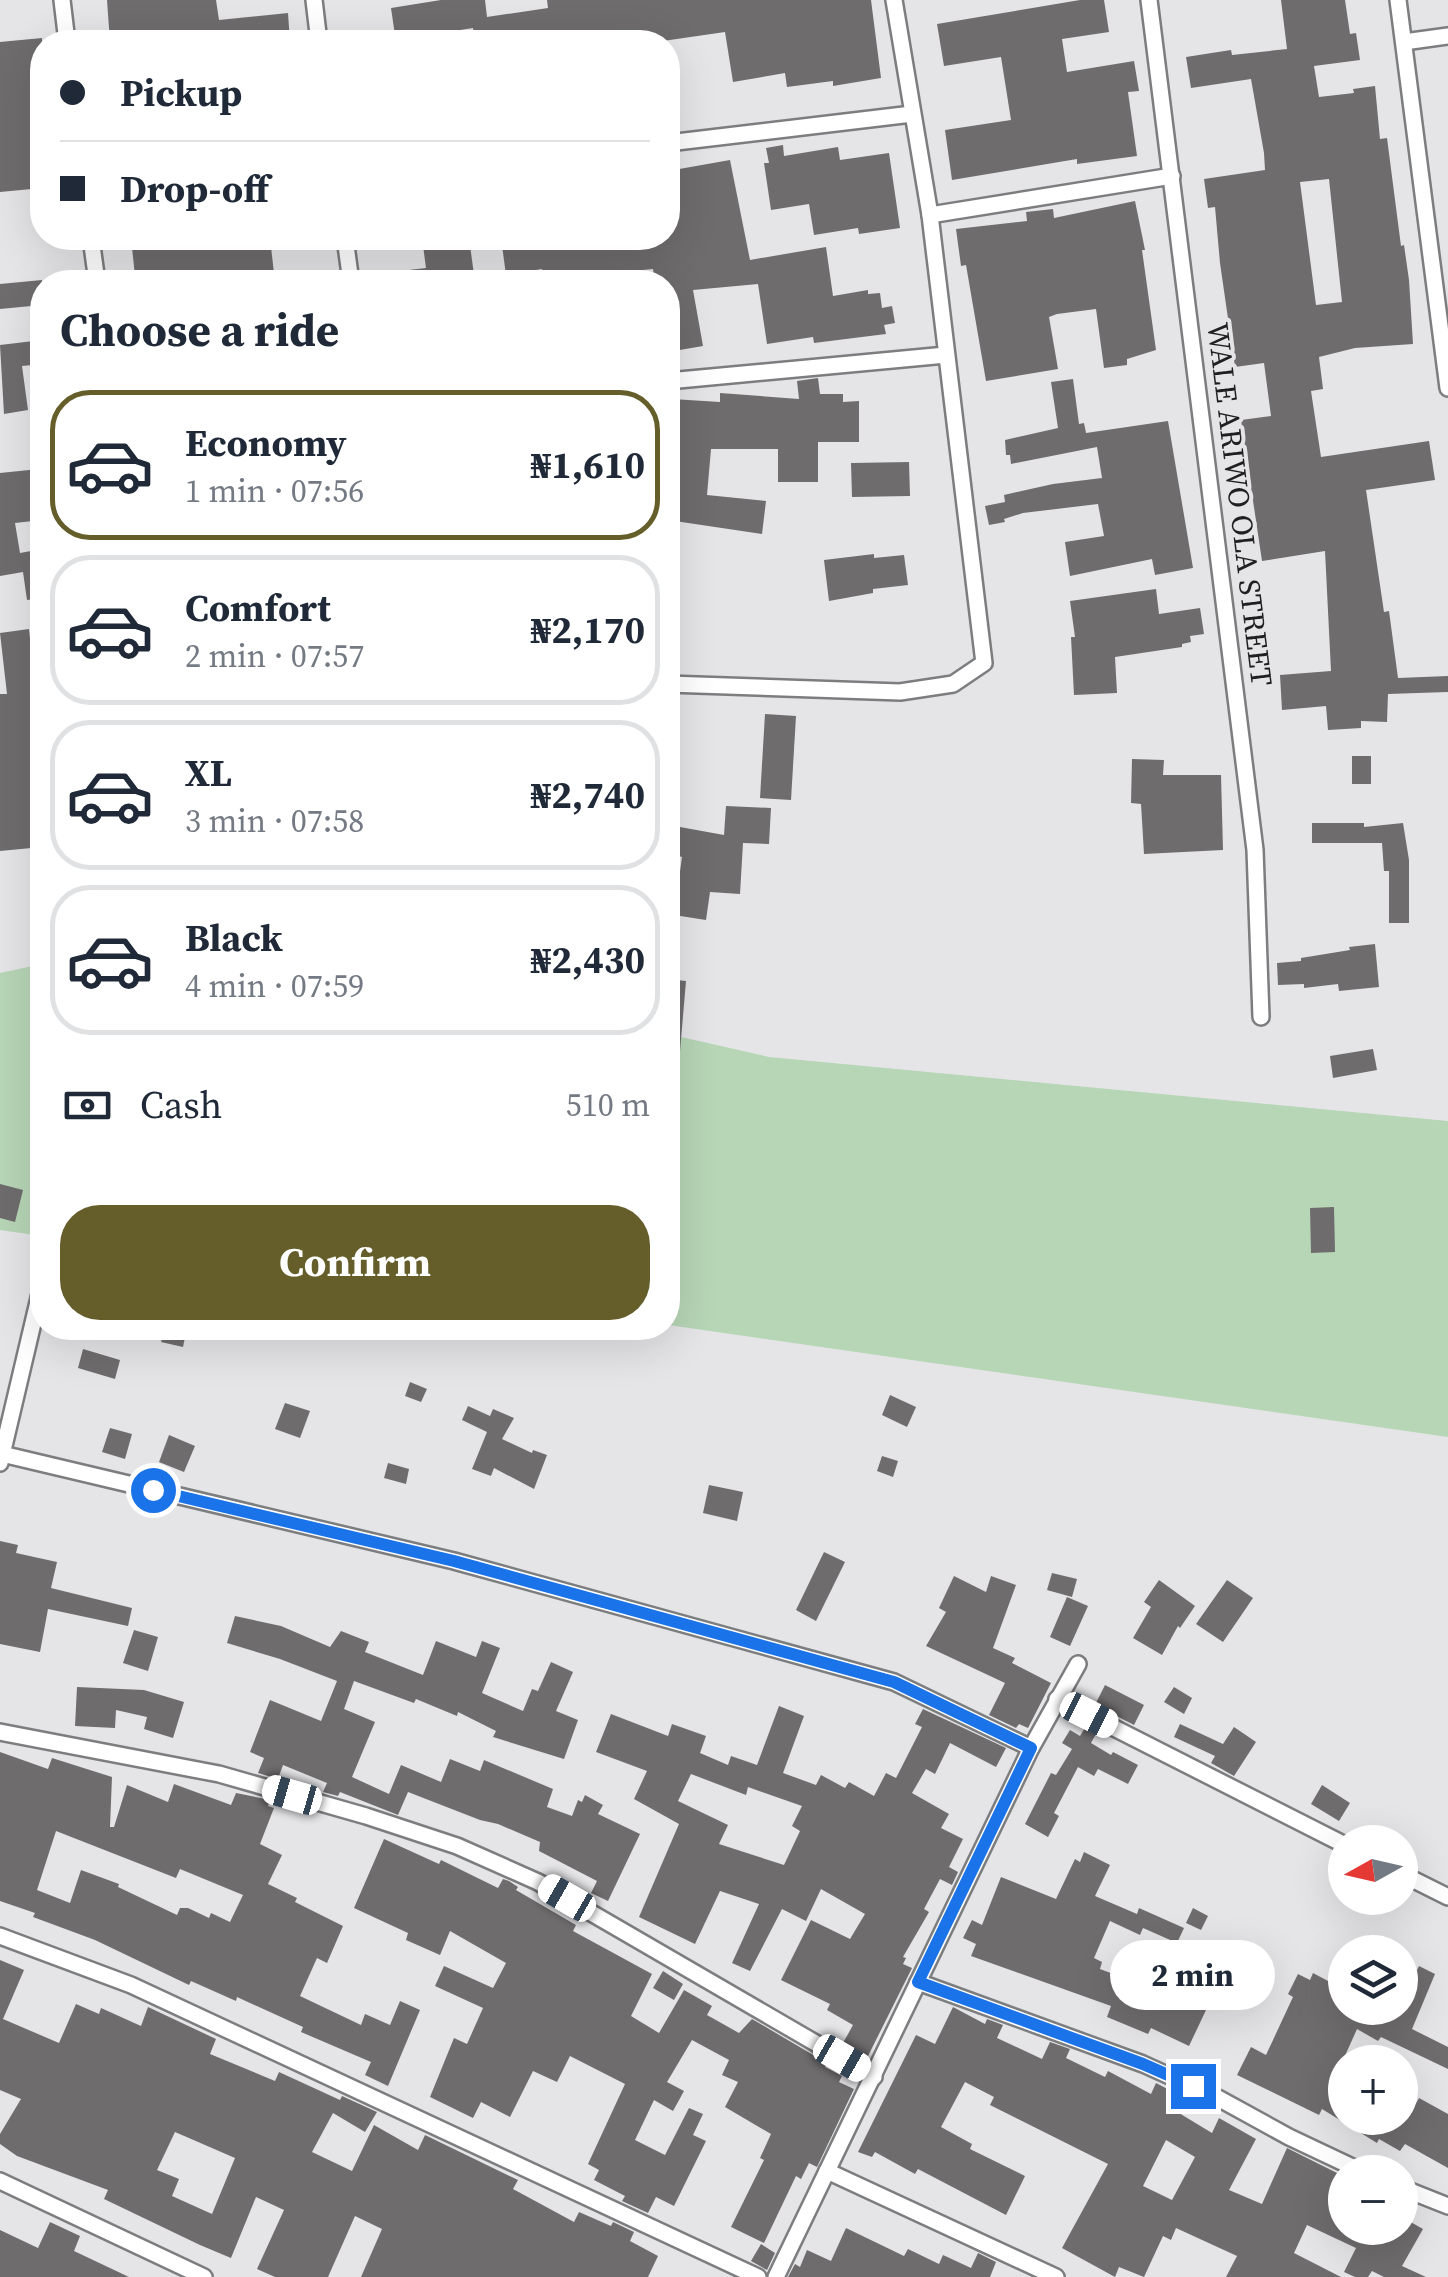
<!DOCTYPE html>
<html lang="en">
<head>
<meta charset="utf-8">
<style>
  body { margin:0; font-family:"Source Serif 4",serif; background:#f2f2f3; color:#1f2937; height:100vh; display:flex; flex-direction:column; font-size:38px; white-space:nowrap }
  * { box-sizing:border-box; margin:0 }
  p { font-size:32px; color:#747a83 }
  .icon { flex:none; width:55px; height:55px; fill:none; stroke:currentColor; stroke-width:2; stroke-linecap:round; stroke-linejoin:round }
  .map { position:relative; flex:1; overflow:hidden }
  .details { position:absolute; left:30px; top:270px; width:650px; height:1070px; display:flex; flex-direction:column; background:#fff; border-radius:40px; box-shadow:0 10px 40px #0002 }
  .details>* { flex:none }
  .guide { position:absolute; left:30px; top:30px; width:650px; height:220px; border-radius:40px; box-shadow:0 10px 40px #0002; display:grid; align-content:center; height:220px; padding:0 30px; background:#fff }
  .needle { width:65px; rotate:262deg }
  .buttons { position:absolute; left:1328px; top:1825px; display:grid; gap:20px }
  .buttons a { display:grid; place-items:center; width:90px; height:90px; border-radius:50%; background:#fff; box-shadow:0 10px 40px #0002; font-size:50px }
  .end { position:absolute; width:45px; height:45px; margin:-22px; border:12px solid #1a73e8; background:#fff; box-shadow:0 0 0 5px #fff }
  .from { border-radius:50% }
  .bubble { position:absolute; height:70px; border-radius:35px; background:#fff; box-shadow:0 10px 40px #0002; font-size:32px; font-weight:700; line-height:70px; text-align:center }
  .car { position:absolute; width:30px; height:60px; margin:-30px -15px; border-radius:12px; box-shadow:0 0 8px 2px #0007; background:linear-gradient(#fff 24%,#345 0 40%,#fff 0 76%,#345 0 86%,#fff 0) }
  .guide b { display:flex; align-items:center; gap:35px; height:95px; font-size:38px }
  .guide b+b { border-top:2px solid #e0e1e3 }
  .guide i { width:25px; height:25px; background:#1f2937 }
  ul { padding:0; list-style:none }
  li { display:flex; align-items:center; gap:30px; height:150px; margin:0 20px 15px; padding:0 10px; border:5px solid #e0e1e3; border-radius:40px }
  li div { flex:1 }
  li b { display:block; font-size:38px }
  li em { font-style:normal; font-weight:700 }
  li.on { border-color:#655e2a }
  li>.icon { width:90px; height:90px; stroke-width:1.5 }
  h2 { padding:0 30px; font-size:45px; line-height:120px }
  .pay { display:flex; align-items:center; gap:25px; height:110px; padding:0 30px; font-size:38px }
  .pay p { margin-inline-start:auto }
  .cta { display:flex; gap:20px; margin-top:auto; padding:20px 30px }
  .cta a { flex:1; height:115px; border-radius:40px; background:#655e2a; color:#fff; font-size:40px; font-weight:700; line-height:115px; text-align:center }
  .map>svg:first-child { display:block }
</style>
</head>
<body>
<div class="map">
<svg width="1448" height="2277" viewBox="0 0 1448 2277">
  <rect width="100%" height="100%" fill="#e5e5e8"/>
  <g fill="#b7d6b6">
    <polygon points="42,964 42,1236 0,1230 0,973"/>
    <polygon points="668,1034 769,1057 1448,1121 1448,1437 668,1325"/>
  </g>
  <g fill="#6f6c6d" fill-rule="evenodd">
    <polygon points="107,0 216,0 219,20 288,13 290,42 110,42"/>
    <polygon points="441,0 485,0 487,17 548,8 547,0 871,0 881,78 833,86 833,81 787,87 785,73 733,82 725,32 656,42 474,42 473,28 441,33 443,42 396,42 391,8"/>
    <polygon points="1080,0 1104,0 1109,32 1062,39 1067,72 1134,61 1139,91 1128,92 1137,156 1077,164 1077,159 952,180 945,130 1011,120 1001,57 944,66 937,24"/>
    <path d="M1281 0H1345L1350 34 1356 33 1360 60 1314 66 1319 97 1354 93 1353 89 1375 86 1380 139 1387 138 1401 246 1404 245 1409 280 1413 344 1355 348 1319 357 1323 389 1311 391 1321 457 1429 441 1435 480 1366 490 1384 612 1389 611 1398 678 1448 676V692L1388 694 1387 722 1361 721V728L1328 730 1326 706 1282 710 1280 675 1331 671 1325 551 1262 561 1241 420 1271 416 1264 363 1235 367 1220 263 1215 207 1208 208 1204 179 1265 170 1264 153 1251 79 1191 88 1186 57 1231 50 1232 55 1287 49ZM1329 179 1342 302 1316 305 1300 182Z"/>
    <polygon points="42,38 42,188 0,192 0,42"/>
    <polygon points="783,145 784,156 838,147 840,160 889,153 900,228 859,234 858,228 814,235 809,204 771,210 764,163 769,163 766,148"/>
    <polygon points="730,160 750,260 826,247 833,296 868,290 868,294 880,293 882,308 892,306 895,323 884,325 886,334 814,343 813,337 767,344 758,284 693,290 703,346 668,352 668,282 655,282 653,269 589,275 590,282 544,282 542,269 506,275 501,238 576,238 578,248 668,238 668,171"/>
    <polygon points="1135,201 1145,250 1142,250 1156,350 1127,359 1127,365 1104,368 1096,309 1057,314 1049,317 1058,369 986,381 966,265 961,266 956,229 1027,221 1026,212 1053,209 1054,218"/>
    <polygon points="131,238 270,238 275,282 211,282 211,270 135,276"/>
    <polygon points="422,238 469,238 475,282 392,282 392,272 426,268"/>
    <polygon points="42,280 42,305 0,309 0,284"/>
    <polygon points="42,340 42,364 22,366 28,410 4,414 0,345"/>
    <polygon points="818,378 820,394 843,394 843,402 859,401 859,442 818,442 818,482 778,482 778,449 711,449 707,495 766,501 762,534 668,520 672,399 720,402 720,393 799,399 797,381"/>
    <polygon points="1073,379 1079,424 1084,423 1086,433 1168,421 1193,568 1155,575 1152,559 1070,576 1065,542 1104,536 1098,504 1023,513 1004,519 1005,522 989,525 985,506 1005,502 1004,495 1053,484 1102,478 1097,447 1011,464 1010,455 1006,455 1005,440 1058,428 1051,382"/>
    <polygon points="909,462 910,496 852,497 851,463"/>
    <polygon points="39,469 42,520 15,523 20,553 42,549 42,598 27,600 23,572 0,576 0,473"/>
    <polygon points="874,554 874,558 904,555 908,585 873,589 873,593 829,601 824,560"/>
    <polygon points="1156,589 1159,614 1200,608 1204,634 1190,636 1191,642 1182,644 1182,647 1115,657 1117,693 1074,695 1071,637 1075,637 1070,601"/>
    <polygon points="29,629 34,678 42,676 42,759 33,760 42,847 0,851 0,694 7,694 0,633"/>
    <polygon points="765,714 796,716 791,800 760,798"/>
    <rect x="1352" y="756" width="19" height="28"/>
    <polygon points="1132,759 1164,760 1163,775 1221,775 1223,850 1144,854 1141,804 1131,803"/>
    <polygon points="726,806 771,808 769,844 743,843 740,894 710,892 706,920 674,915 682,857 675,855 680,827 724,835"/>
    <polygon points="1312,823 1364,823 1364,827 1403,823 1409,860 1409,923 1389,923 1389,871 1384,871 1382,843 1312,843"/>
    <polygon points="1375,944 1379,987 1339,991 1338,984 1304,988 1304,984 1278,985 1277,963 1301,961 1301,958 1350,950 1349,947"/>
    <polygon points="668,979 686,981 679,1063 668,1063"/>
    <polygon points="1373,1049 1377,1070 1333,1078 1330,1056"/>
    <polygon points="0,1184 23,1190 15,1222 0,1218"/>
    <polygon points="1334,1207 1335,1252 1311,1253 1310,1208"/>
    <polygon points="165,1328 187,1328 183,1347 161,1342"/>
    <polygon points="83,1349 120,1360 115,1379 78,1368"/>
    <polygon points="410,1382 427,1389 421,1402 405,1396"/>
    <polygon points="890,1395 916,1407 907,1427 882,1415"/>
    <polygon points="285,1403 310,1411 300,1438 275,1429"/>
    <polygon points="468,1406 490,1416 493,1409 514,1418 502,1439 532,1453 533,1450 547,1455 534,1489 494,1468 491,1476 472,1469 487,1432 462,1420"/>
    <polygon points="110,1428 132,1434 125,1459 102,1452"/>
    <polygon points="169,1435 195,1446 184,1472 159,1462"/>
    <polygon points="882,1456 898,1461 893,1477 877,1471"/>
    <polygon points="388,1463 409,1469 406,1484 384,1478"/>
    <polygon points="709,1485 743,1492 737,1521 703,1513"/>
    <polygon points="0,1541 18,1545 16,1553 57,1562 51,1588 132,1608 128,1626 48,1609 40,1652 0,1644"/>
    <polygon points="824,1552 845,1562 816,1621 796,1610"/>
    <polygon points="1052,1573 1077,1579 1072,1597 1047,1590"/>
    <polygon points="954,1576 986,1592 991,1576 1016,1585 993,1648 1015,1658 1012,1663 1051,1683 1028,1728 1019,1724 1016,1728 989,1715 1005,1683 926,1646 946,1612 939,1608"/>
    <polygon points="1159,1580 1195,1606 1180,1628 1178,1626 1162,1655 1133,1638 1151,1607 1144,1602"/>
    <polygon points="1227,1580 1253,1598 1223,1642 1196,1624"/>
    <polygon points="1067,1597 1088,1606 1070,1646 1050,1637"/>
    <polygon points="235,1616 281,1626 330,1647 341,1631 369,1642 365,1652 423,1675 436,1641 476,1657 482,1641 500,1648 482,1693 523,1711 532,1689 538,1691 551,1662 573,1672 556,1711 578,1720 564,1759 493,1737 496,1731 458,1712 457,1716 416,1699 414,1703 354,1681 344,1709 375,1722 352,1777 389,1794 401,1765 441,1782 450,1759 480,1771 484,1760 553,1789 547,1807 572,1816 578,1800 582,1802 585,1795 603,1805 598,1814 640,1834 608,1901 591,1893 597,1881 539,1851 540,1842 498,1824 480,1820 408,1792 398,1815 340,1792 338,1796 323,1792 327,1783 283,1765 278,1779 258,1773 264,1758 250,1752 270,1700 321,1721 337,1681 280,1659 227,1643"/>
    <polygon points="134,1630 158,1637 148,1671 123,1663"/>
    <polygon points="1105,1685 1144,1705 1134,1725 1095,1705"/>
    <polygon points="77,1687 144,1690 184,1702 173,1738 144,1729 147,1717 116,1710 115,1728 75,1726"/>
    <polygon points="1174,1687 1192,1698 1184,1714 1164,1702"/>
    <path d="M779 1706 804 1716 783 1773 816 1785 821 1775 845 1788 849 1782 874 1796 886 1773 896 1778 922 1727 915 1724 923 1709 1006 1748 996 1767 950 1743 935 1774 926 1769 912 1793 949 1814 941 1828 963 1839 949 1867 958 1872 952 1885 940 1879 924 1909 929 1912 903 1957 906 1958 903 1964 912 1968 868 2056 843 2043 853 2025 827 2010 830 2004 781 1980 811 1920 850 1939 865 1914 821 1889 806 1921 782 1909 750 1971 732 1963 759 1904 720 1891 695 1944 639 1917 679 1824 634 1799 647 1771 596 1752 611 1714 668 1736 672 1724 706 1736 700 1753 728 1765 731 1756 757 1765ZM691 1774 746 1795 748 1787 802 1806 792 1826 800 1831 784 1865 719 1844 728 1825 678 1801Z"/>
    <polygon points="1180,1724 1223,1744 1234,1727 1256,1742 1234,1776 1211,1763 1215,1756 1174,1737"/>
    <polygon points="1086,1726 1097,1732 1091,1743 1111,1755 1113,1752 1138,1765 1128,1784 1098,1769 1094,1776 1078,1767 1054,1813 1059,1816 1048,1837 1025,1824 1051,1773 1056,1775 1072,1749 1062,1743 1070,1730 1080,1736"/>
    <path d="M0 1752 48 1769 52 1758 112 1777 110 1827H114L127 1785 168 1802 174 1784 231 1805 236 1793 270 1800 268 1806 274 1808 260 1844 282 1855 268 1884 297 1898 295 1902 343 1926 327 1963 317 1958 300 1996 361 2025 365 2014 390 2025 400 2001 420 2010 388 2086 365 2075 371 2062 301 2032 303 2027 237 1997 236 2001 191 1981 189 1985 95 1940 33 1917 35 1913 0 1901ZM56 1831 176 1878 180 1869 243 1895 230 1922 211 1913 209 1918 188 1908H180L177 1915 118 1887 119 1884 81 1870 70 1903 37 1890Z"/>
    <polygon points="1322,1785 1350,1803 1339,1821 1311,1804"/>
    <polygon points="384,1839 439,1864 441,1860 498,1888 503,1879 509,1881 518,1887 516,1890 576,1925 573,1931 652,1974 631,2016 659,2033 684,1990 712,2006 707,2015 739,2033 752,2019 827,2063 825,2067 842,2076 839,2082 854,2089 817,2167 809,2163 801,2179 796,2176 764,2243 731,2227 764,2160 760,2158 771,2134 725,2107 738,2082 722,2075 729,2060 692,2040 667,2082 684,2091 673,2111 654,2100 635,2140 665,2155 689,2108 703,2114 693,2135 706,2141 674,2206 656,2197 648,2213 622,2201 625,2196 594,2180 599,2170 588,2164 625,2084 570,2056 557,2082 533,2071 510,2117 481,2102 473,2118 430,2097 454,2038 467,2044 483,2008 435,1986 444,1966 493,1988 506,1963 450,1931 440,1955 406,1940 408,1933 354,1908"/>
    <polygon points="1084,1852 1110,1865 1095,1896 1137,1914 1139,1908 1184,1928 1177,1943 1143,1928 1140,1935 1110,1921 1094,1958 1102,1962 1100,1969 1148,1987 1157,1966 1179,1976 1188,1956 1224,1972 1189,2046 1151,2028 1148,2034 1107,2017 1111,2006 971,1956 976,1944 963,1938 972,1920 982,1925 1001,1877 1056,1899 1075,1859 1080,1862"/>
    <polygon points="1193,1908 1208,1916 1201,1930 1186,1923"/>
    <path d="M0 1960 24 1970 3 2019 59 2043 76 2004 99 2014 101 2008 141 2026 148 2007 216 2039 210 2054 275 2081 279 2072 340 2100 342 2096 377 2112 365 2132 333 2113 312 2152 352 2171 374 2125 418 2150 425 2135 518 2180 513 2189 574 2222 579 2212 611 2226 613 2222 634 2232 630 2241 658 2256 648 2277H361L382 2229 355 2216 328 2277H275L257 2269 284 2210 256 2197 231 2258 200 2245 104 2199 108 2190 17 2156 0 2144V2134L21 2099 0 2090ZM175 2132 235 2158 212 2214 172 2196 179 2179 157 2170Z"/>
    <polygon points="1419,1966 1435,1974 1412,2029 1448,2047 1448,2069 1381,2037 1378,2041 1357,2029 1340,2067 1339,2072 1345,2075 1345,2118 1408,2118 1419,2098 1448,2114 1448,2168 1405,2144 1400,2151 1379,2139 1377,2143 1322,2109 1319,2115 1237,2075 1251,2047 1266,2055 1293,1997 1288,1994 1298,1974 1310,1980 1313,1973 1345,1990 1345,2008 1378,2008 1394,2016"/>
    <polygon points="663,1971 683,1984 674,2000 653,1988"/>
    <path d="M953 2007 985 2024 987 2019 1003 2025 997 2038 1042 2059 1050 2042 1070 2049 1066 2058 1105 2077 1108 2071 1151 2094 1156 2083 1187 2099 1179 2113 1212 2133 1219 2118 1256 2139 1229 2190 1262 2204 1287 2148 1345 2177V2228H1400V2216L1423 2229 1402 2266 1426 2277H1384L1372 2271 1368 2277H1355L1344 2272 1356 2248 1307 2225 1294 2253 1341 2277H1226L1237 2256 1176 2228 1171 2240 1163 2236 1144 2277 1119 2267 1115 2277 1062 2248 1108 2164 990 2105 994 2097 965 2082 941 2127 972 2144 970 2149 1025 2176 1006 2215 918 2169 915 2174 875 2152 872 2157 858 2152 916 2035 935 2044ZM1166 2140 1195 2157 1172 2200 1143 2186Z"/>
    <polygon points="50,2222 80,2236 74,2251 129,2277 0,2277 0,2230 38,2248"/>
    <polygon points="846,2228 904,2256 908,2249 939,2264 943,2255 971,2268 978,2253 996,2262 990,2277 788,2277 795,2264 800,2267 807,2250 831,2261"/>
    <polygon points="761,2244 775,2253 767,2270 751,2261"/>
  </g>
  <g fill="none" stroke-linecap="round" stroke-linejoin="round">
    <g stroke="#7c7d7f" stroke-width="20">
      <g id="street">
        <polyline points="62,0 67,42"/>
        <polyline points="314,0 319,42"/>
        <polyline points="1149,0 1255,850 1261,1017"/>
        <polyline points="1398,0 1448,388"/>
        <polyline points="1404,42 1448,36"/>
        <polyline points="668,143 912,114"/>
        <polyline points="930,215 1172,176"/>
        <polyline points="91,238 97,282"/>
        <polyline points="345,238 351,282"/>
        <polyline points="668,381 946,355"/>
        <polyline points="668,684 900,692 953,684 984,663 930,215 894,0"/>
        <polyline points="2,1454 454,1561 894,1682 1031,1748"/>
        <polyline points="0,1463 42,1285"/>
        <polyline points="1057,1699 1345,1845"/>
        <polyline points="0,1732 219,1774 366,1816 457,1846 538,1882 874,2077"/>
        <polyline points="1400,1873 1448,1897"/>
        <polyline points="0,1936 131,1985 758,2277"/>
        <polyline points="918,1982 1143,2064 1218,2098 1289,2137 1363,2172"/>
        <polyline points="827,2171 1056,2277"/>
        <polyline points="0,2181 204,2277"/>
        <polyline points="1400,2187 1448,2206"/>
        <polyline points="776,2277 1031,1748 1078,1664"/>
      </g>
    </g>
    <use href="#street" stroke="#fff" stroke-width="15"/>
  </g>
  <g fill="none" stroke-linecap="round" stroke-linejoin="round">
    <polyline stroke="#1a73e8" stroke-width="12" points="153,1490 454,1561 894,1682 1031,1748 918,1982 1143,2064 1193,2086"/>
  </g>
  <g text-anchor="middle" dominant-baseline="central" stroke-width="8" stroke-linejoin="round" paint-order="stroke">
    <g font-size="30" fill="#1f1f20" stroke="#e5e5e8">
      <text transform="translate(1240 504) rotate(83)">WALE ARIWO OLA STREET</text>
    </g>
  </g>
</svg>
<div class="buttons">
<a><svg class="needle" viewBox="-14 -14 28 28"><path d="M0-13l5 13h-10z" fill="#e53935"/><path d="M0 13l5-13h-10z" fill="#747a83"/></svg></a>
<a><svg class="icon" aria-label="layers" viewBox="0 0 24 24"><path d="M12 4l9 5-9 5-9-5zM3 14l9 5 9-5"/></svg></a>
<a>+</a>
<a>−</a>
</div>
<i class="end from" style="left:153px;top:1490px"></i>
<i class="end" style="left:1193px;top:2086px"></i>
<div class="bubble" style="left:1110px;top:1940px;width:165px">2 min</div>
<i class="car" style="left:1089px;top:1715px;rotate:117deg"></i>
<i class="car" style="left:292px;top:1795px;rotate:286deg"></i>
<i class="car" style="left:567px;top:1898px;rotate:300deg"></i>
<i class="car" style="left:842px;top:2058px;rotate:120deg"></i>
<div class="guide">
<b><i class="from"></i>Pickup</b>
<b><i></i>Drop-off</b>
</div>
<section class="details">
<h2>Choose a ride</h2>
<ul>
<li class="on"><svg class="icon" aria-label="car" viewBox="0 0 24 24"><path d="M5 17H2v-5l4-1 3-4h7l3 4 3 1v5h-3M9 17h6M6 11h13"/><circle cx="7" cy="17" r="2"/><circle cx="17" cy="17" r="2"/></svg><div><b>Economy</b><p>1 min · 07:56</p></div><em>₦1,610</em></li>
<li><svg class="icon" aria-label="car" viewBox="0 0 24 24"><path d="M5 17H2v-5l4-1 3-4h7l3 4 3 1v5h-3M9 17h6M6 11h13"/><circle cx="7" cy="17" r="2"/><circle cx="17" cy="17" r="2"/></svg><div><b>Comfort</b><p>2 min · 07:57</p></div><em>₦2,170</em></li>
<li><svg class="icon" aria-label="car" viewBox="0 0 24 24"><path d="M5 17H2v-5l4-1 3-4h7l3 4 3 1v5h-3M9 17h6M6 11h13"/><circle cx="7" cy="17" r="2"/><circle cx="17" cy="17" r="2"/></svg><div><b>XL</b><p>3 min · 07:58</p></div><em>₦2,740</em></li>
<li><svg class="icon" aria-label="car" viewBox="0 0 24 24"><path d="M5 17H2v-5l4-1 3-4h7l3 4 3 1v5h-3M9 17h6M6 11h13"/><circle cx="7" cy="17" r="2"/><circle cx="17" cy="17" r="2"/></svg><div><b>Black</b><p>4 min · 07:59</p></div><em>₦2,430</em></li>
</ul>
<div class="pay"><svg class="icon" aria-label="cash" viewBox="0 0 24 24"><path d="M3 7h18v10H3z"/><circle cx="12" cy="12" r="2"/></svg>Cash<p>510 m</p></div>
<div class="cta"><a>Confirm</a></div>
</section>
</div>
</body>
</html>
